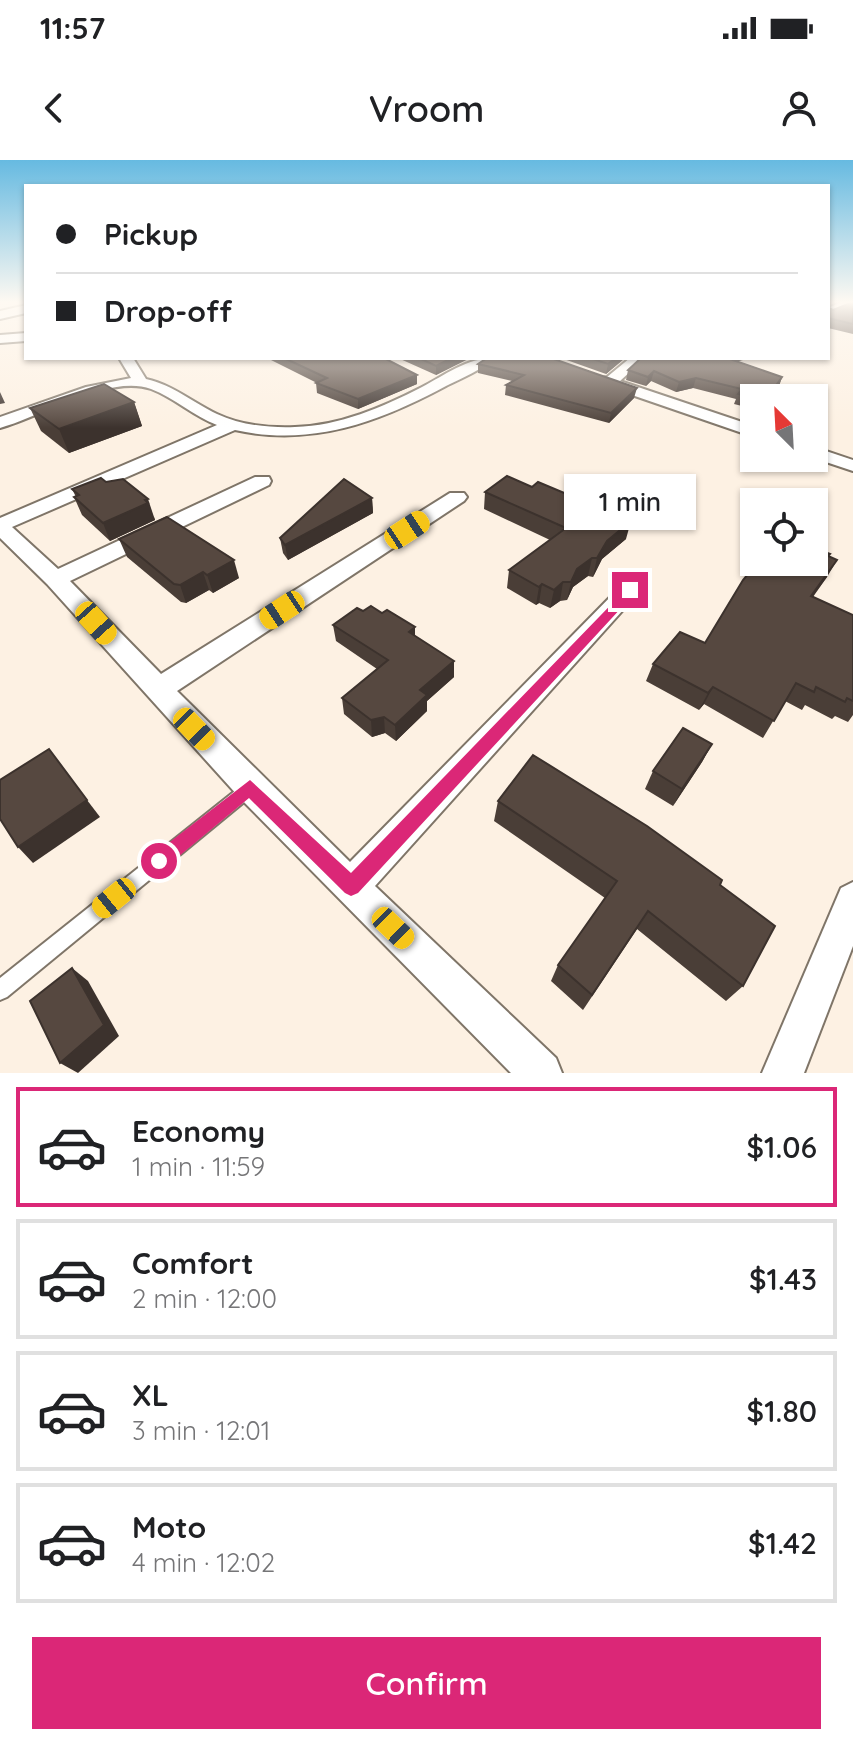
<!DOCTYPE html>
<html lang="en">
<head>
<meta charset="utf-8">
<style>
  body { margin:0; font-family:Quicksand,sans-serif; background:#f6f6f6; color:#202124; height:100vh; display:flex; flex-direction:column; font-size:30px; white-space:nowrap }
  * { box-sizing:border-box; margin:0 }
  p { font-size:26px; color:#757577 }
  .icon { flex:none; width:44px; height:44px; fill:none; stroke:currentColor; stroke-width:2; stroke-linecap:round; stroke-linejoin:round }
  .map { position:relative; height:913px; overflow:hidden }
  .sheet { display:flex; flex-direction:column; background:#fff; flex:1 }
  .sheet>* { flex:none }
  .banner { position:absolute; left:24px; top:24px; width:806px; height:176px; border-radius:0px; box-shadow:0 2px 6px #0004; display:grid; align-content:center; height:176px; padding:0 32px; background:#fff }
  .needle { width:52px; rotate:336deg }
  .fabs { position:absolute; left:740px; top:224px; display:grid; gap:16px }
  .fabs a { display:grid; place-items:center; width:88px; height:88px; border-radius:0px; background:#fff; box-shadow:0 2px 6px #0004; font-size:40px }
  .end { position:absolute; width:36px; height:36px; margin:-18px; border:10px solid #db2777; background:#fff; box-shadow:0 0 0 4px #fff }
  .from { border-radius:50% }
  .bubble { position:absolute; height:56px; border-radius:0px; background:#fff; box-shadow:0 2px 6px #0004; font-size:26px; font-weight:600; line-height:56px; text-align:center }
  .car { position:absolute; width:24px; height:48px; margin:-24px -12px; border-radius:10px; box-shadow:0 0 6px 2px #0007; background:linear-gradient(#f5c518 24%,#345 0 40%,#f5c518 0 76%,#345 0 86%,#f5c518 0) }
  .banner b { display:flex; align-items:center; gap:28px; height:76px; font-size:30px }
  .banner b+b { border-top:2px solid #e0e0e0 }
  .banner i { width:20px; height:20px; background:#202124 }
  ul { padding:14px 0 0; list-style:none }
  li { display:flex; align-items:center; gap:24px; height:120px; margin:0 16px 12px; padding:0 16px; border:4px solid #e0e0e0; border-radius:0px }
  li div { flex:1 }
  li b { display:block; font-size:30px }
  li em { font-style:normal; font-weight:600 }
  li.on { border-color:#db2777 }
  li>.icon { width:72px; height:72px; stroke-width:1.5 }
  .action { display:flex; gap:16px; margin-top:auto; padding:16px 32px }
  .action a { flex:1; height:92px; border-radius:0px; background:#db2777; color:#fff; font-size:32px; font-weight:600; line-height:92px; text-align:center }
  .status { display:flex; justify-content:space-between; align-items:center; height:56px; padding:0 40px; background:#fff; direction:ltr }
  .status svg { height:22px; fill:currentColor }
  header { display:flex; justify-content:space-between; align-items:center; height:104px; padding:0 32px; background:#fff; font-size:36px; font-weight:600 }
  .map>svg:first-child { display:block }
</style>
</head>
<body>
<div class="status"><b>11:57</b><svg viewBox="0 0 49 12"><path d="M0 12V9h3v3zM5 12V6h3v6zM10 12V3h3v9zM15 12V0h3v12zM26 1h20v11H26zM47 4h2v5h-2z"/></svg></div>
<header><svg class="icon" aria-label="back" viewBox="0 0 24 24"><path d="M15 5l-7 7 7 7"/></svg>Vroom<svg class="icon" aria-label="person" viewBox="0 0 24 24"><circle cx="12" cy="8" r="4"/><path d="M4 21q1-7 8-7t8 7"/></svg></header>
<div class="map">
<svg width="853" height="913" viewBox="0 0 853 913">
  <rect width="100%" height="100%" fill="#fdf1e3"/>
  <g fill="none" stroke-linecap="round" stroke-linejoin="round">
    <g stroke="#7f7568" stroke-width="4">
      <polygon id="service" points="250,621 255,623 258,628 255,633 7,837 0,840 0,818 245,623"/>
    </g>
    <g stroke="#7f7568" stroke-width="4">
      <g id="minor">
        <polygon points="843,141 853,141 853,145 828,156 828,148"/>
        <polygon points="26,145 26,153 0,159 0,151"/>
        <polygon points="26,173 26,181 0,183 0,175"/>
        <path d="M119 198H133L146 219C173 225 192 242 217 254 240 265 269 268 295 267 339 266 383 247 422 227 445 215 467 198 494 198 482 210 462 218 446 226 379 262 312 287 235 270L12 367 58 409 255 317H269L271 321 269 325 70 421 161 514 450 333H464L467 337 464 341 177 531 350 702 622 425H638L641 430 375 726 556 898 562 913H511L239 637 47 424 0 378V358L217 265C193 256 175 238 151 229 109 214 41 257 0 268V257L86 227 131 218Z"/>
        <polygon points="630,198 645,198 620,221 754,266 754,277 600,224 600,218 607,217"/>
        <polygon points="814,287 853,300 853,311 814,298"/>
        <polygon points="853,722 853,786 804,913 762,913 841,728"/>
      </g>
    </g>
    <use href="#service" fill="#fff" fill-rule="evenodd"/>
    <use href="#minor" fill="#fff" fill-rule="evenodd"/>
  </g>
  <g fill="#4a3e37">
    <polygon points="828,141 829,148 833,150 853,142 853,174 828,168"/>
    <polygon points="267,198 384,198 417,215 417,224 358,249 317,233 316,223 317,223"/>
    <polygon points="398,198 470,198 436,215"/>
    <polygon points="561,198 625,198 606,214"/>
    <polygon points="641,198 751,198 737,201 782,217 779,226 770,238 754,238 754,249 734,244 736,239 693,228 676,232 651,221 646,226 626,220 628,210"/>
    <polygon points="478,204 634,238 609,263 505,235 506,225 512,221 478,213"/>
    <polygon points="134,242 142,266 69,293 41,271 30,248"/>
    <polygon points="72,329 154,357 155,360 110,381 82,355 74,337 76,337"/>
    <polygon points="485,332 626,379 602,399 593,417 588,416 573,427 567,440 560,441 550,448 539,443 536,445 507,428 509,410 550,380 484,349"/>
    <polygon points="372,338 373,353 288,400 283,393 280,378"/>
    <polygon points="119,379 239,418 213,433 209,430 186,443 181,442 127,397"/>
    <polygon points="828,396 827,417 812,437 853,455 853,555 848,562 835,556 832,559 805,545 802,550 785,541 763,578 704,544 699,550 646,521 653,504 705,483"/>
    <polygon points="333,465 415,476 454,501 454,517 427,541 427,551 396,581 385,573 372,577 344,554 342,538 377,509 336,481"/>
    <polygon points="712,584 702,602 673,646 645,629 653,611"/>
    <polygon points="498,641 720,725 743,826 726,841 637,769 583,850 551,821 558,805 605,738 494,661"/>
  </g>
  <g fill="#3c322d">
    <polygon points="452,198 470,198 436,215 436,206"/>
    <polygon points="616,198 625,198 606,214 608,204"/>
    <polygon points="721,198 751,198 719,206"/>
    <polygon points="654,211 651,221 646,226 648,217"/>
    <polygon points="417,215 417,224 358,249 358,239"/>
    <polygon points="782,217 779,226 770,238 767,238"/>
    <polygon points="696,218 693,228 676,232 679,222"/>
    <polygon points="637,228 634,238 609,263 611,253"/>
    <polygon points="0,232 5,243 0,244"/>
    <polygon points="134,242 142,266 69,293 59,269"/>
    <polygon points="372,338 373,353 288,400 285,385"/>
    <polygon points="148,339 155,360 110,381 103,363"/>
    <polygon points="631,361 626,379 602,399 593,417 597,398 607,381"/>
    <polygon points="592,398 588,416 573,427 567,440 571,422 577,409"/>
    <polygon points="234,400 239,418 213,433 207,415"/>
    <polygon points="837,400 827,417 801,454 811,436"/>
    <polygon points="203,412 209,430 186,443 180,425"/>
    <polygon points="563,422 560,441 550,448 554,430"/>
    <polygon points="542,424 539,443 536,445 539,427"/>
    <polygon points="415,467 415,484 409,472"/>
    <polygon points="454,501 454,517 427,541 427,551 396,581 395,565 420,530"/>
    <polygon points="713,527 704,544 699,550 708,533"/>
    <polygon points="384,557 385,573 372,577 371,560"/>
    <polygon points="712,584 702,602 673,646 682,629"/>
    <polygon points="87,640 100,657 33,703 18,687"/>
    <polygon points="72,808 88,821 119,876 78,913 60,903"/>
  </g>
  <g fill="#564840" stroke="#3c322d" stroke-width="2">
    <polygon points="828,141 830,141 829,148 833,150 853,142 853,164 828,158"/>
    <polygon points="284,198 384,198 417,215 358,239 316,223 327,218"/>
    <polygon points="419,198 452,198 436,206"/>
    <polygon points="487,198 551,198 637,228 611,253 506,225 524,215 478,204"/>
    <polygon points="590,198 616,198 608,204"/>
    <polygon points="641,198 727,198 782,217 767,238 754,238 738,234 742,229 696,218 679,222 654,211 648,217 628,210"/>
    <polygon points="104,224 134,242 59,269 30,248"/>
    <polygon points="507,316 532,327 538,322 631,361 607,381 597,398 592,398 577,409 571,422 563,422 554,430 542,424 539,427 509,410 566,368 485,332"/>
    <polygon points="101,318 106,322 123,319 148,339 145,340 148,343 103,363 74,337 79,335 72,329"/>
    <polygon points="344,319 372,338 285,385 280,378"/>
    <polygon points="167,357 234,400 207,415 203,412 180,425 174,424 119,379"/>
    <polygon points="814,388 830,394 828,396 837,400 811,436 853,455 853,541 847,538 845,542 816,527 814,532 796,523 774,561 713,527 708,533 653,504 680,472 705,483 743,420 758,402 814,402"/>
    <polygon points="371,446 382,453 387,450 415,467 409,472 454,501 420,530 427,535 395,565 384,557 371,560 342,538 388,500 333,465 357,448 363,451"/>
    <polygon points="683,568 712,584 682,629 653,611"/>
    <polygon points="49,589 87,640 18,687 0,659 0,620"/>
    <polygon points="533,595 647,666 722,720 720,725 775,766 743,826 648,751 592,835 558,805 617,721 498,641"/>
    <polygon points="72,808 104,865 60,903 30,841"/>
  </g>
  <linearGradient id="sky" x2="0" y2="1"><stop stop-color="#66bae1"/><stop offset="0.53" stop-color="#fef9f2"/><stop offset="1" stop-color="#fef9f2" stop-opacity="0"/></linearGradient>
  <rect width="853" height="268" fill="url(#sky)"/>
  <polygon fill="#db2777" points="630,425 637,430 635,433 358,733 351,736 345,733 249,638 166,707 159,710 153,707 150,701 153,695 250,620 351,713"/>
</svg>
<div class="fabs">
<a><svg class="needle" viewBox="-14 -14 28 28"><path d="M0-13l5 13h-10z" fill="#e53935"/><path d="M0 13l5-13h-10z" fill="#757577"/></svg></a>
<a><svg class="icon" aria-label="locate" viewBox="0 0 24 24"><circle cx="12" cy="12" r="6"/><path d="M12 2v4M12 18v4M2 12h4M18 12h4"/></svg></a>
</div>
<i class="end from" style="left:159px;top:701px"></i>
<i class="end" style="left:630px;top:430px"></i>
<div class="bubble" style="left:564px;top:314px;width:132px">1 min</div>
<i class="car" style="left:407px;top:370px;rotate:57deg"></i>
<i class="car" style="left:282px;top:450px;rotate:237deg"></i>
<i class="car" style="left:96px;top:463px;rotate:138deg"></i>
<i class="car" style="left:194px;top:569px;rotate:136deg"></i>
<i class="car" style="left:114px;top:738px;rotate:231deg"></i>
<i class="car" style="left:393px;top:768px;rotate:134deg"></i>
<div class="banner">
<b><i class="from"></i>Pickup</b>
<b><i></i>Drop-off</b>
</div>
</div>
<section class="sheet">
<ul>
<li class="on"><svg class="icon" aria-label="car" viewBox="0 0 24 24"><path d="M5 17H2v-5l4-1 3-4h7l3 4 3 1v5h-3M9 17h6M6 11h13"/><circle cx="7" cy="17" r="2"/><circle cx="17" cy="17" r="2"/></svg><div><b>Economy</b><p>1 min · 11:59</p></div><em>$1.06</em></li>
<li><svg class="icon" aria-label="car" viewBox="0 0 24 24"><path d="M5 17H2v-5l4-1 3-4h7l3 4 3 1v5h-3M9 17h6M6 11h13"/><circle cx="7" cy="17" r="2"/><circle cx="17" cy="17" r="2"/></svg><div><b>Comfort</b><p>2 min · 12:00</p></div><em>$1.43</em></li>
<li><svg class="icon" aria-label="car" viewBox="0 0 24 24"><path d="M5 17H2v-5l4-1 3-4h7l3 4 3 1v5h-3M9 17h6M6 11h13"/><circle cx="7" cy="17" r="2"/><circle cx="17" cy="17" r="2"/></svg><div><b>XL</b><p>3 min · 12:01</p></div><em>$1.80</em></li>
<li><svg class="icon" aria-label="car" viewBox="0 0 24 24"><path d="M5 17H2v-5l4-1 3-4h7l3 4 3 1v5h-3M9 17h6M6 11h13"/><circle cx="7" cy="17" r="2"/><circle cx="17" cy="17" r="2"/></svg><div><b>Moto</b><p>4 min · 12:02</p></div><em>$1.42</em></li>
</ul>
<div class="action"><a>Confirm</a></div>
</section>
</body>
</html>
